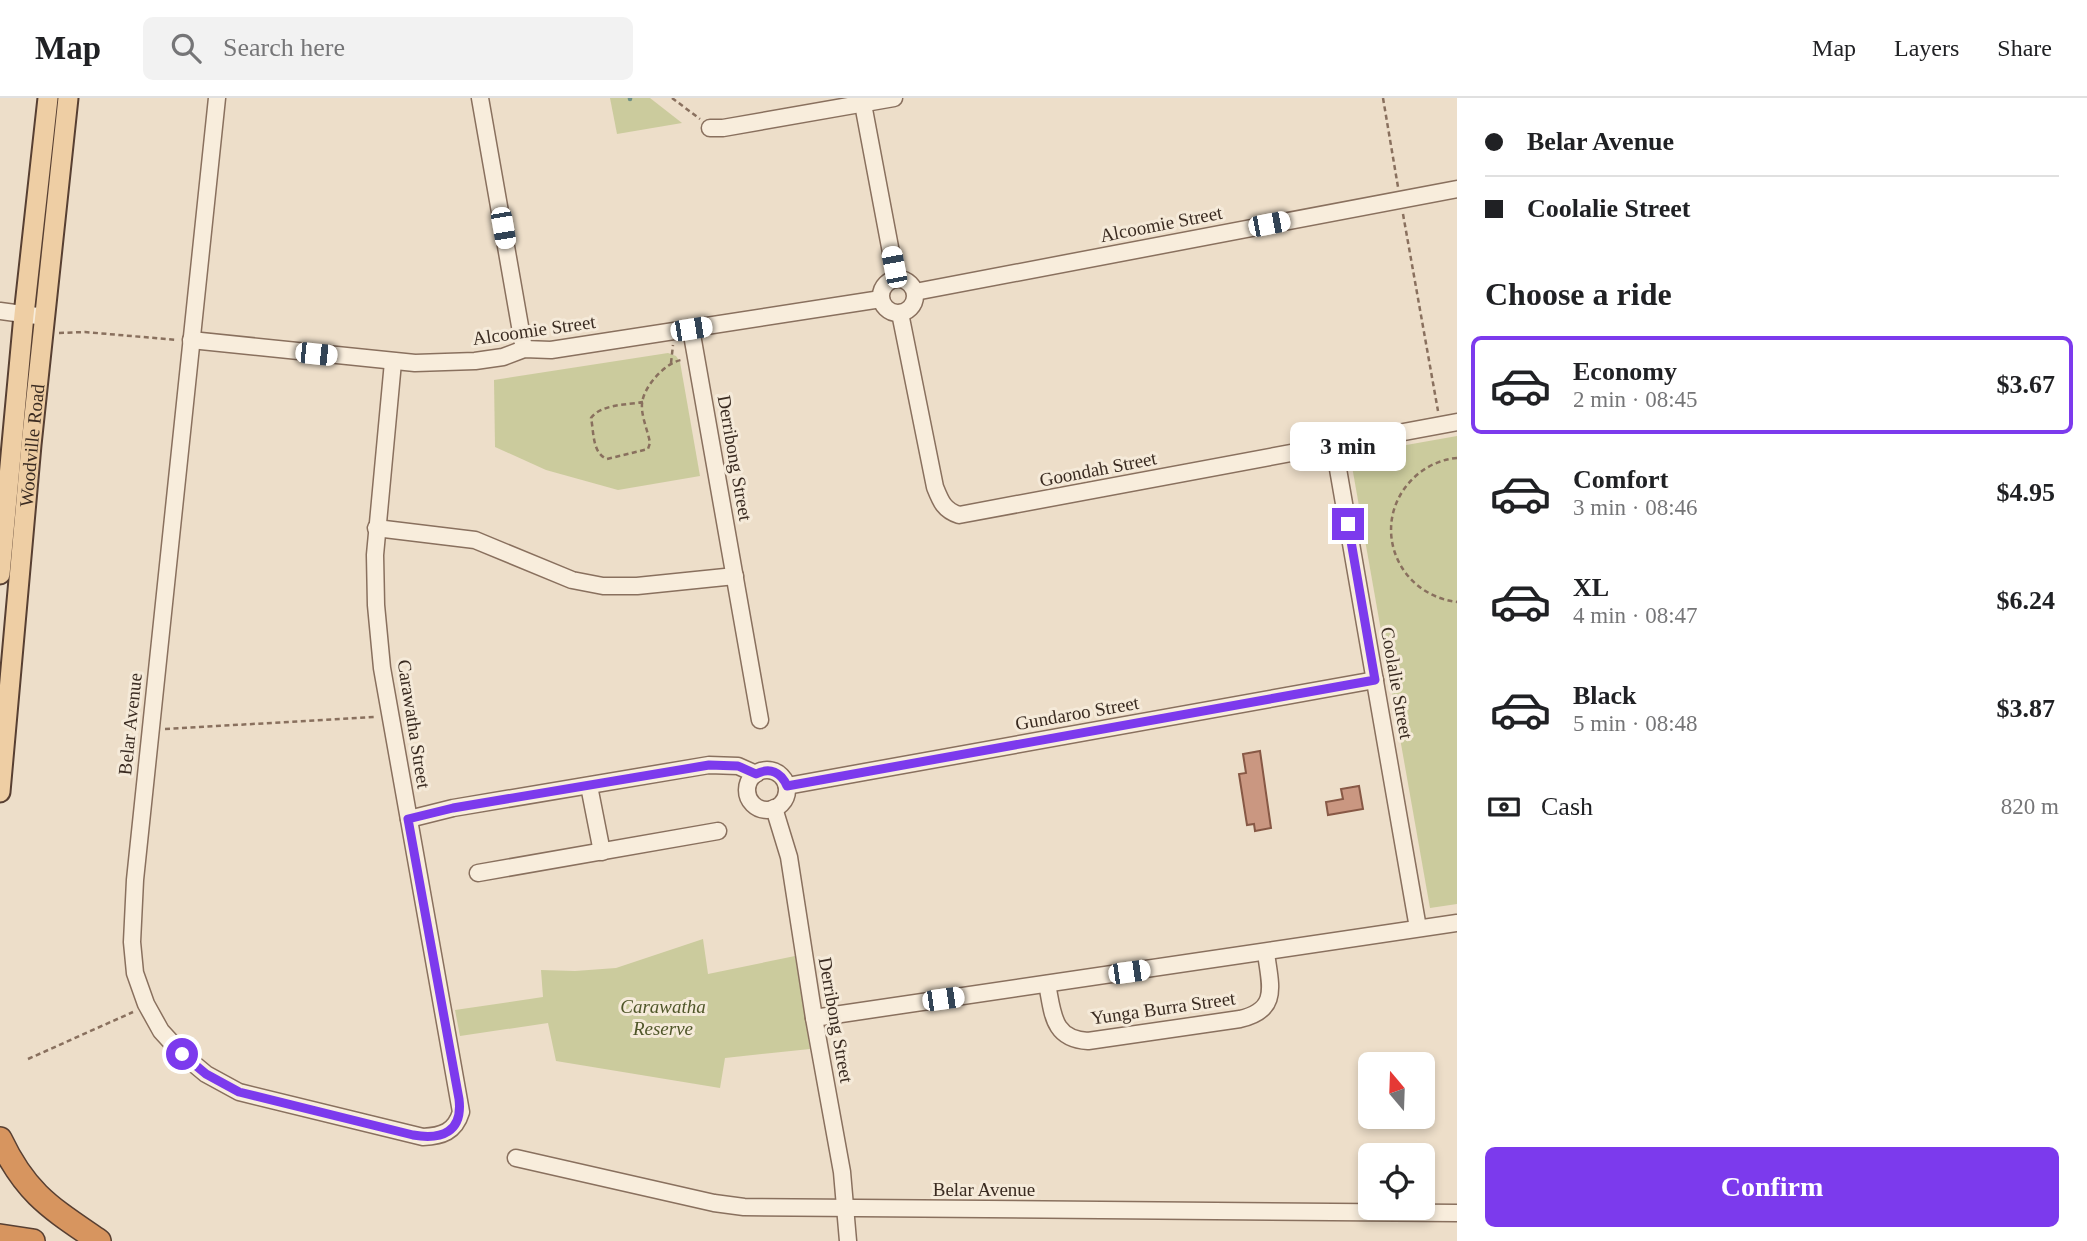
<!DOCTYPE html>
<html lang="en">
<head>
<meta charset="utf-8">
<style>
  body { margin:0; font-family:Georgia,serif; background:#f2f2f2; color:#202124; height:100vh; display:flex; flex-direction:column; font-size:26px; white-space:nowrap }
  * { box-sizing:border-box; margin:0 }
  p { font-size:23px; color:#757577 }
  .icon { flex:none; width:38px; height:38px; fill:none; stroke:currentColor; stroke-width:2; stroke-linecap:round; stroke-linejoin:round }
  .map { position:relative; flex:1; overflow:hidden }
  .drawer { display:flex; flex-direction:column; background:#fff; width:630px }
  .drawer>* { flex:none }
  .guide { display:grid; align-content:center; height:154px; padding:0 28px; background:#fff }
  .needle { width:46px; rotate:341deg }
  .fabs { position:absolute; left:1358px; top:954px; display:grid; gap:14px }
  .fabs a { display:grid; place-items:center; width:77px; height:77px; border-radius:10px; background:#fff; box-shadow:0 4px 10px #0003; font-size:35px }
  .end { position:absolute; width:32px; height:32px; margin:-16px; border:9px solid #7c3aed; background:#fff; box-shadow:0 0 0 4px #fff }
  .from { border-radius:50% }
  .bubble { position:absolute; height:49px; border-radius:10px; background:#fff; box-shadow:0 4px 10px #0003; font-size:23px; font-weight:800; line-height:49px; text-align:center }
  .car { position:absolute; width:21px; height:42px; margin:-21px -10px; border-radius:9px; box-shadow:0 0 5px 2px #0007; background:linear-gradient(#fff 24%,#345 0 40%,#fff 0 76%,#345 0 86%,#fff 0) }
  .guide b { display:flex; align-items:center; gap:24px; height:66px; font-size:26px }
  .guide b+b { border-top:2px solid #e0e0e0 }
  .guide i { width:18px; height:18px; background:#202124 }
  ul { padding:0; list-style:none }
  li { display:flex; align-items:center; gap:21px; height:98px; margin:0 14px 10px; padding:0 14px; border:4px solid transparent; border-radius:10px }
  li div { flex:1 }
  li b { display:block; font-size:26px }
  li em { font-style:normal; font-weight:800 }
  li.selected { border-color:#7c3aed }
  li>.icon { width:63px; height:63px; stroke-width:1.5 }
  h2 { padding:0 28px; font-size:32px; line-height:84px }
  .pay { display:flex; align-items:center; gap:18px; height:77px; padding:0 28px; font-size:26px }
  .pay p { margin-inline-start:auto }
  .button { display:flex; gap:14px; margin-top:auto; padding:14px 28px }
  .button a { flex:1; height:80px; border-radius:10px; background:#7c3aed; color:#fff; font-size:28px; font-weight:800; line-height:80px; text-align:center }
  header { display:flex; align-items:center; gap:42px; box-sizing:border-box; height:98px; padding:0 35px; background:#fff; border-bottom:2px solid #e0e0e0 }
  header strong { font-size:33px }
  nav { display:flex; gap:38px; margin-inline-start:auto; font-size:24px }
  .search { width:490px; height:63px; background:#f2f2f2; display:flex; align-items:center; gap:18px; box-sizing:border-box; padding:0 24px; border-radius:10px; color:#757577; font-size:26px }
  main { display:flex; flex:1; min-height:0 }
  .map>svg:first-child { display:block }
</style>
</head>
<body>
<header>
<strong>Map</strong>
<div class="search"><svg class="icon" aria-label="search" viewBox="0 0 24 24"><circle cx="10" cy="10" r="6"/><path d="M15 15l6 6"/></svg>Search here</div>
<nav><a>Map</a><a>Layers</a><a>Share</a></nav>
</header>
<main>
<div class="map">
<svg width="1457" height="1143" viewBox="0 0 1457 1143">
  <rect width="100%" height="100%" fill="#eddec9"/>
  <g fill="#cbcb9d">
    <polygon points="610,0 650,0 682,25 617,36"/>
    <polygon points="668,255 676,258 680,264 700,378 618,392 546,372 495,349 494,282"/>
    <polygon points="1457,338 1457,806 1430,810 1350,357"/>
    <polygon points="703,841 708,876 795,858 810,951 725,960 720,990 556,963 548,925 460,938 455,912 543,899 541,872 575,873 616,870"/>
  </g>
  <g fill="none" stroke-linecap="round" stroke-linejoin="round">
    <polyline stroke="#709085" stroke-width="4.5" points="630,0 630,1"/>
  </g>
  <g fill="#ca9781" stroke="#875845" stroke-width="2">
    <polygon points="1260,653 1271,730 1255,733 1254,726 1247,727 1239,676 1246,675 1243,656"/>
    <polygon points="1359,688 1363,711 1328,717 1326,704 1343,701 1341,691"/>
  </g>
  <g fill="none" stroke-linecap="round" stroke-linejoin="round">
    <g stroke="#89705e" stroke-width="19">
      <g id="minor">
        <path d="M217 0 135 782 132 844 135 875 146 906 161 933 182 956 206 976 239 994 423 1039C442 1038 455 1034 461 1014L382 570 376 507 375 457 393 264"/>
        <polyline points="480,0 524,251"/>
        <polyline points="863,6 896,181"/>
        <polyline points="710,30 723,30 894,0"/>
        <circle cx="898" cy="198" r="17"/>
        <polyline points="915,194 1457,91"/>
        <polyline points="0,213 45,219"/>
        <path d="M900 215 935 389C941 404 944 412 959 417L1457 324"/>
        <polyline points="691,231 760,622"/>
        <polyline points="191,242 415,265 475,263 503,259 524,251 551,252 881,201"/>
        <polyline points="1334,348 1418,830"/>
        <polyline points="376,430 475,442 572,482 603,488 637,488 735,478"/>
        <circle cx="767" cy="692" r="20"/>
        <polyline points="589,688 602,754"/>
        <polyline points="787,688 1375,582"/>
        <polyline points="774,710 789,759 814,920 842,1074 848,1143"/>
        <polyline points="409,721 453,710 709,667 738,668 756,676"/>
        <polyline points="478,775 718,733"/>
        <path d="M1047 886C1053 915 1052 941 1088 943L1240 921C1280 912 1270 887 1266 855"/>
        <polyline points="814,920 1457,825"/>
        <polyline points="516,1060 714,1105 744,1109 1457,1115"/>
      </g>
    </g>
    <g stroke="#573f32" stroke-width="23">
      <g id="major">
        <polyline points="0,476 24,217 48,0"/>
        <path id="s1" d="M0 694 31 347 68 0"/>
      </g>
    </g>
    <g stroke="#573f32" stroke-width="26">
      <g id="highway">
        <path d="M0 1041C26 1096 51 1110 99 1143"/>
        <polyline points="0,1138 33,1143"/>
      </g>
    </g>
    <g stroke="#89705e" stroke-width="2.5" stroke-dasharray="5 3.5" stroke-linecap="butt">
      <polyline points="672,0 700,21"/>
      <polyline points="1383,0 1398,89"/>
      <polyline points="1403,116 1438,313"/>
      <polyline points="59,235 85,234 177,242"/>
      <polyline points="671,265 673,247"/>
      <path d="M643 304C627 307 601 306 591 320 594 334 592 355 607 361L648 351 650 345C648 333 641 318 642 306 643 289 665 265 681 262"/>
      <path d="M1457 360C1443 361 1429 367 1418 376 1367 419 1393 496 1457 504"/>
      <polyline points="165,631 375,619"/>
      <polyline points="28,961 133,914"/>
    </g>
    <use href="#minor" stroke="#f8eddc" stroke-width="16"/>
    <use href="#major" stroke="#eecea4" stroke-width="19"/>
    <use href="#highway" stroke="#d7955f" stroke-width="23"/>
  </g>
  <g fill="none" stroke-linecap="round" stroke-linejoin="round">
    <path stroke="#7c3aed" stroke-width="9" d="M182 956 206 976 239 994 413 1037C442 1042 463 1034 459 1001L408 721 453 710 709 667 738 668 756 676C770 669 781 674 787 688L1375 582 1348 426"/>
  </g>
  <g text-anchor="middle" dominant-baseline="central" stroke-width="6" stroke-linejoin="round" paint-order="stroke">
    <g font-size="19" fill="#3a2b21" stroke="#f5ead9">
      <text transform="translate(1161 126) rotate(-11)">Alcoomie Street</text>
      <text transform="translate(534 232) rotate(-8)">Alcoomie Street</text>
      <text stroke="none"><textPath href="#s1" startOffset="348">Woodville Road</textPath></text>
      <text transform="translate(735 360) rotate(80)">Derribong Street</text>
      <text transform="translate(1098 371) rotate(-11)">Goondah Street</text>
      <text transform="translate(1397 585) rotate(80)">Coolalie Street</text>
      <text transform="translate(1077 615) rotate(-10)">Gundaroo Street</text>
      <text transform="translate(130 626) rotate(-84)">Belar Avenue</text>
      <text transform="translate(414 626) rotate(81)">Carawatha Street</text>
      <text transform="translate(1163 910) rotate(-8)">Yunga Burra Street</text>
      <text transform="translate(836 922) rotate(80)">Derribong Street</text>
      <text x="984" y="1091">Belar Avenue</text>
    </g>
    <g font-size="19" font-style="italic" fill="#4f5629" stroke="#f5ead9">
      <text x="663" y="908">Carawatha<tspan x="663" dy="22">Reserve</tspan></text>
    </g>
  </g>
</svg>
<div class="fabs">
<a><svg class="needle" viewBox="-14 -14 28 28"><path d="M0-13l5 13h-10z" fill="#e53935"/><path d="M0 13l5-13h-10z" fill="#757577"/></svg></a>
<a><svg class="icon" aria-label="locate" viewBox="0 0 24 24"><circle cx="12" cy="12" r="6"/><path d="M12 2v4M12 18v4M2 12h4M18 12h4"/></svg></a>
</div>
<i class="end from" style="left:182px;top:956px"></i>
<i class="end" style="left:1348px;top:426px"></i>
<div class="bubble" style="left:1290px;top:324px;width:116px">3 min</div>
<i class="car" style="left:1269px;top:126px;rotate:79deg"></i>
<i class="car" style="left:503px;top:130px;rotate:170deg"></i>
<i class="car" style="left:894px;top:169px;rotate:349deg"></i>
<i class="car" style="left:691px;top:231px;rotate:81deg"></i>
<i class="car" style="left:316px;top:256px;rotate:96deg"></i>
<i class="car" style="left:1129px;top:874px;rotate:82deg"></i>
<i class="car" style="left:943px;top:901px;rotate:82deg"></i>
</div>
<section class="drawer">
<div class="guide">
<b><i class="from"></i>Belar Avenue</b>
<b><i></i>Coolalie Street</b>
</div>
<h2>Choose a ride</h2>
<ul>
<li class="selected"><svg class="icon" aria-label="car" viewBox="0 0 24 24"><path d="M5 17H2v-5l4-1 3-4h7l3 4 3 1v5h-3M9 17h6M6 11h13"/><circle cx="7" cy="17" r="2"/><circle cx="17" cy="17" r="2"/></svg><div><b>Economy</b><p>2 min · 08:45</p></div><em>$3.67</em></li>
<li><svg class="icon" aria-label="car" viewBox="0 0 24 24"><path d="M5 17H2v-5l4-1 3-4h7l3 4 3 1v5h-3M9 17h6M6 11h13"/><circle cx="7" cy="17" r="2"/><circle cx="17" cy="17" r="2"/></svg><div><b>Comfort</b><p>3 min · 08:46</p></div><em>$4.95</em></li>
<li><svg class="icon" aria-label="car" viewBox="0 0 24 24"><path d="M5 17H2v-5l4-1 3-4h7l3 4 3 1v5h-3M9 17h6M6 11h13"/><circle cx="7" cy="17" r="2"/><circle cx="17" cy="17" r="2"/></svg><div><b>XL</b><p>4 min · 08:47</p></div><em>$6.24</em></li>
<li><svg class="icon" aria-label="car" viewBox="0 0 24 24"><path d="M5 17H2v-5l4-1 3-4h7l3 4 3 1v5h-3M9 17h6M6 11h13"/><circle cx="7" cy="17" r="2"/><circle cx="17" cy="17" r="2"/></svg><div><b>Black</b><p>5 min · 08:48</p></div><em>$3.87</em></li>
</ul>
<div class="pay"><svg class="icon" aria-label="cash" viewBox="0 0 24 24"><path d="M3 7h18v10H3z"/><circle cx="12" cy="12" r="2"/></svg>Cash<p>820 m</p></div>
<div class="button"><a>Confirm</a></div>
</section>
</main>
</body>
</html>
